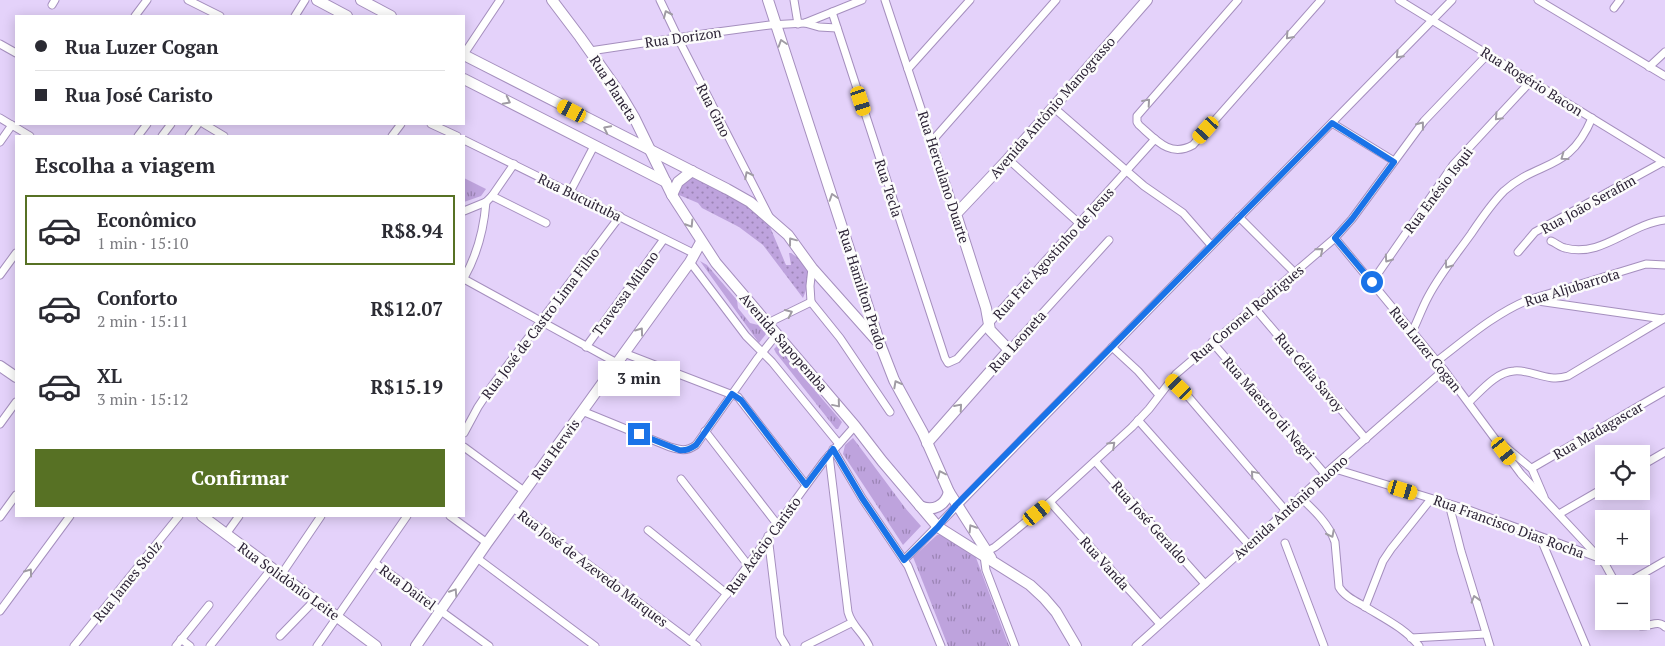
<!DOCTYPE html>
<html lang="pt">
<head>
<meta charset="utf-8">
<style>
  body { margin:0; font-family:"PT Serif",serif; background:#f2f2f3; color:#2b2b33; height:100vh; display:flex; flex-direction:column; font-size:19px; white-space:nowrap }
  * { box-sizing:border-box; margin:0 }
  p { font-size:16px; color:#7c7c81 }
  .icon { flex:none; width:28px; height:28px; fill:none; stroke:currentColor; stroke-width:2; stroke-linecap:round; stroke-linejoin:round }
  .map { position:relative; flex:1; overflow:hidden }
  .drawer { position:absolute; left:15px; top:135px; width:450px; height:382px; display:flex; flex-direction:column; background:#fff; border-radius:0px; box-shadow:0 2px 12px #0003 }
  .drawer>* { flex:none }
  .hud { position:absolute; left:15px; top:15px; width:450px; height:110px; border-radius:0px; box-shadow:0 2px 12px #0003; display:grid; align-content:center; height:110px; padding:0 20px; background:#fff }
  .buttons { position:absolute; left:1595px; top:445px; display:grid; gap:10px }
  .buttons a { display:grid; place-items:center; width:55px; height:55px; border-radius:0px; background:#fff; box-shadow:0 2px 12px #0003; font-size:25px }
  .end { position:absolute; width:22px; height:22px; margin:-11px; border:6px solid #1a73e8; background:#fff; box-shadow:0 0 0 2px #fff }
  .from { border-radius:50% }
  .bubble { position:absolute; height:35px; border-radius:0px; background:#fff; box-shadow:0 2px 12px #0003; font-size:16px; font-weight:800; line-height:35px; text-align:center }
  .car { position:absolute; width:15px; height:30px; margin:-15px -8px; border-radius:6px; box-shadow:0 0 4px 1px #0007; background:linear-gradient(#f5c518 24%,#345 0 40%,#f5c518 0 76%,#345 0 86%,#f5c518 0) }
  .hud b { display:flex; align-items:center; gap:18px; height:48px; font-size:19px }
  .hud b+b { border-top:1px solid #e1e1e2 }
  .hud i { width:12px; height:12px; background:#2b2b33 }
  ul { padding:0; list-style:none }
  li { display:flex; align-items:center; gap:15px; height:70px; margin:0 10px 8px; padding:0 10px; border:2px solid transparent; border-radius:0px }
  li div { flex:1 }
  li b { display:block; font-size:19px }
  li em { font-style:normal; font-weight:800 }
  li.current { border-color:#577124 }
  li>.icon { width:45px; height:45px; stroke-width:1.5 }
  h2 { padding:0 20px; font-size:22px; line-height:60px }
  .primary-button { display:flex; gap:10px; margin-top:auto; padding:10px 20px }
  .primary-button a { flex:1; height:58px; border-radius:0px; background:#577124; color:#fff; font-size:20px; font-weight:800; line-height:58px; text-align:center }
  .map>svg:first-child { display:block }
</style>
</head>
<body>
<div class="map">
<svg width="1665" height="646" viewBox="0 0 1665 646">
  <defs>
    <pattern id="grass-dots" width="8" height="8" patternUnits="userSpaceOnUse" patternTransform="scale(1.25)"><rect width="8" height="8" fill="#bea3dd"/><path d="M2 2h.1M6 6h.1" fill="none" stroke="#9b84b4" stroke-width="1.8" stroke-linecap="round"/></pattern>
    <pattern id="park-tufts" width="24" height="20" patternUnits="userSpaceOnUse" patternTransform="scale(1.25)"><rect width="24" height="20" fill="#bea3dd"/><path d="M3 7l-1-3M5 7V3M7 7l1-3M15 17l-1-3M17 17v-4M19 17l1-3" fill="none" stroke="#9b84b4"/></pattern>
  </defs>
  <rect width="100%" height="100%" fill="#e4d2fa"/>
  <path fill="url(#grass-dots)" d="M687 177H695L740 201 768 222 786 265H791L789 253H791C796 257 803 260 806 266 810 274 807 290 803 298L763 245 739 227 702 208 698 203 679 195 678 190Z"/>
  <g fill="url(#park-tufts)">
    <polygon points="464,178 486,189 481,196 464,202"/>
    <polygon points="700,261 707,265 737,300 738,308 750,323 758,325 766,334 759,343"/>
    <polygon points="777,346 842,422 838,429 836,429 776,353 774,349"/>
    <polygon points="853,438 906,509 921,526 903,545 843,454 845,445"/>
    <polygon points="943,534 975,555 1009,646 948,646 913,557 937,535"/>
  </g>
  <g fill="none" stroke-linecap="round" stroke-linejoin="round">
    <g stroke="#a58fbe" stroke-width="9">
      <g id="street">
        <polyline points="188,0 220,16"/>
        <polyline points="660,0 682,46 769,216"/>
        <polyline points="794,0 798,24"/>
        <polyline points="885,0 956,214"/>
        <path d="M1238 0 1137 116V122L1139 125C1156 140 1170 158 1193 145L1321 0"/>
        <polyline points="1399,0 1665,163"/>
        <polyline points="1538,0 1665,76"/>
        <polyline points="52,5 55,0"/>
        <polyline points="1614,8 1620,0"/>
        <polyline points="832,12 945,358 948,363 957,359 1155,139"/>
        <polyline points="135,16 147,0"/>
        <polyline points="295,16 305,0"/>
        <polyline points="805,23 819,27 837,28"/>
        <polyline points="0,44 16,53"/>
        <polyline points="590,51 710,33 770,25 805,23 862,0"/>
        <polyline points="464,54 500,0"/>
        <polyline points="1649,67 1665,52"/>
        <polyline points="908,69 970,0"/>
        <polyline points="1053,107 1144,186 1183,213 1211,245"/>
        <polyline points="0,118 30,136"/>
        <polyline points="1332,123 1394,161"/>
        <polyline points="204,124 224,136"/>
        <polyline points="431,124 457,136"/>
        <polyline points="138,136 147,124"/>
        <polyline points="162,136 171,124"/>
        <polyline points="189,136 198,124"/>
        <polyline points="392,136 401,124"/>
        <polyline points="464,140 695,254"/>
        <polyline points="932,141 1056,0"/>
        <polyline points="0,142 12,125"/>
        <polyline points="1008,159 1080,224"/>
        <polyline points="570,192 594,146"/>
        <polyline points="492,196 546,223"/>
        <polyline points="464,211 486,202 492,196 514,164"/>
        <polyline points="1239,217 1294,272"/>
        <polyline points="1335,238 1444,370 1521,474 1605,564 1616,584"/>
        <path d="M1551 241C1556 243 1560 247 1565 248 1602 258 1629 224 1665 220"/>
        <polyline points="1518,252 1535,232 1663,162"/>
        <polyline points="690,262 746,336 772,362 839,444"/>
        <polyline points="0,275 16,253"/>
        <path d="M464 278C477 255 484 228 486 202"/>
        <polyline points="464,279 617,363"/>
        <polyline points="1372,282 1453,165 1531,81"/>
        <polyline points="1531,300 1663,319"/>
        <polyline points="811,302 840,338 890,412"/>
        <polyline points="811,302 810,286 812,268"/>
        <polyline points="1253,306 1366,439"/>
        <polyline points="768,323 811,302"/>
        <path d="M1412 332C1418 320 1422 308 1428 297 1440 274 1456 255 1471 234 1481 219 1491 204 1504 191 1540 159 1569 173 1592 118"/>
        <polyline points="1212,342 1325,474"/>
        <polyline points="586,347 664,239"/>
        <polyline points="1112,347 1138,371 1159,395"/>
        <polyline points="1009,350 1109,240"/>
        <polyline points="624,353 738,397 806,485"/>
        <path d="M1437 361C1466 339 1494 314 1528 300L1646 264 1665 265"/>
        <polyline points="1171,380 1186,394 1286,511"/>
        <path d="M1469 402C1481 391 1496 372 1514 371 1532 369 1547 383 1568 376L1665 318"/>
        <path d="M582 411 670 447C680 450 686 452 696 445L757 359 777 334"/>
        <polyline points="1138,420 1249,545"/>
        <polyline points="0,424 16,402"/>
        <polyline points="705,431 777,524"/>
        <polyline points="464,433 478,407 492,386 620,216"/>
        <polyline points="1502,444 1532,469 1544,497"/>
        <polyline points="464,447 524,491"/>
        <polyline points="833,449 862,498 908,566 941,646"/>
        <path d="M829 455 848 612C852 627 863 632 869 646"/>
        <polyline points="1095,461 1205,584"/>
        <polyline points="1641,466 1665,452"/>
        <polyline points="1332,468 1466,509 1599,558"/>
        <polyline points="1532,468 1665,391"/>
        <polyline points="681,479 748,565"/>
        <path d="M1300 497C1314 510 1329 524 1335 542L1339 587C1344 596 1355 601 1364 606 1383 618 1405 628 1419 646"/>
        <polyline points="1050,502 1160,624"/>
        <polyline points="1449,504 1461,551 1490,646"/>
        <polyline points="513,508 697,646"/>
        <polyline points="1559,514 1604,488"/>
        <polyline points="450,516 487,543"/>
        <polyline points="0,517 16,495"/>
        <polyline points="648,530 727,594"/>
        <polyline points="226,534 239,516"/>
        <polyline points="768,536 780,636 786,646"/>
        <polyline points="1540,537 1586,646"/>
        <polyline points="1285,543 1324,646"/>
        <polyline points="986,552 995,547 1050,502 1132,427 1149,409 1176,374 1335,238 1352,219 1424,121 1488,54"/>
        <polyline points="984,556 986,570 1015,646"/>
        <polyline points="477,558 595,646"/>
        <polyline points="904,560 1452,0"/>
        <polyline points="375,563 489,646"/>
        <polyline points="281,575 321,516"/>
        <polyline points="1625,584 1665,561"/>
        <polyline points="1365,607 1383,561 1391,549 1431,499"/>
        <polyline points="0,611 70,516"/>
        <path d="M1635 621 1641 626C1650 627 1658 619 1665 627"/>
        <polyline points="280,636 315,600"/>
        <polyline points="1411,638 1486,634"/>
        <polyline points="181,639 190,646"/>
        <polyline points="690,641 732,587 824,461 855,426"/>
        <polyline points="74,646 179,516"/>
        <polyline points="176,646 209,605"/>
        <polyline points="210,646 272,568"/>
        <polyline points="317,646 407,516"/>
        <polyline points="805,646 851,623"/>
        <polyline points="1136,646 1274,522 1325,474 1444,370"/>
      </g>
    </g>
    <g stroke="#a58fbe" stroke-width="12">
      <g id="secondary">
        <polyline points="317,0 347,16"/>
        <polyline points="361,0 391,16"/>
        <polyline points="552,0 580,37 621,95 634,117 672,195 716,263 855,426 882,461 938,527 1030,585 1044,598 1056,612 1076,646"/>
        <polyline points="768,0 880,344 894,380 923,433 949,492 991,558"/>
        <polyline points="464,55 727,189 750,202 788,235 812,268 877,341"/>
        <polyline points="464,79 666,182"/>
        <polyline points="672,195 678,182 692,171"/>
        <polyline points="0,366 16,377"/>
        <polyline points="927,443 1009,350 990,330 986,308 956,214 1008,159 1147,0"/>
        <path d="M920 506C933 512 945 506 949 492"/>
        <polyline points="202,516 376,646"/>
        <polyline points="416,646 487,543 690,262 701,242"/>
      </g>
    </g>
    <use href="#street" stroke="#fff" stroke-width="7"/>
    <use href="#secondary" stroke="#fff" stroke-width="10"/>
  </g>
  <defs><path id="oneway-chevron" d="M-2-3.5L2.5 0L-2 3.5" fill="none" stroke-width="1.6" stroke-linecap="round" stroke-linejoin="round" transform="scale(1.25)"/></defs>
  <g stroke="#a09ca4">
    <use href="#oneway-chevron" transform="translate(667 14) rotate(-114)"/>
    <use href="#oneway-chevron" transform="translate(1289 36) rotate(132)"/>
    <use href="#oneway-chevron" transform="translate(782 43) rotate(-108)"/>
    <use href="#oneway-chevron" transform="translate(1399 55) rotate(134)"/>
    <use href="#oneway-chevron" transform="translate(507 101) rotate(27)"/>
    <use href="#oneway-chevron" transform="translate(1147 102) rotate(-49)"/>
    <use href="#oneway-chevron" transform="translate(1498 117) rotate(133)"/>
    <use href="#oneway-chevron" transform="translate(1421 125) rotate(-52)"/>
    <use href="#oneway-chevron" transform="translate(607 129) rotate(-153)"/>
    <use href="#oneway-chevron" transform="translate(1564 157) rotate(144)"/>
    <use href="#oneway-chevron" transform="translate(748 175) rotate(-117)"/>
    <use href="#oneway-chevron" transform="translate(833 197) rotate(-108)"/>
    <use href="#oneway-chevron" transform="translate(690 224) rotate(58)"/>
    <use href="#oneway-chevron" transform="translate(792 241) rotate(-127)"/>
    <use href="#oneway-chevron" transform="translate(1320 251) rotate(-40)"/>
    <use href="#oneway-chevron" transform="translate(1388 259) rotate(125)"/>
    <use href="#oneway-chevron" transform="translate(1448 265) rotate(125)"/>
    <use href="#oneway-chevron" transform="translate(789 313) rotate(-25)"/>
    <use href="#oneway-chevron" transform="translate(640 331) rotate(-54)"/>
    <use href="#oneway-chevron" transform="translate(897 384) rotate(-118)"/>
    <use href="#oneway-chevron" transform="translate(837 404) rotate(50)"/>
    <use href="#oneway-chevron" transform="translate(959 407) rotate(-49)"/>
    <use href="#oneway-chevron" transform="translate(1112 445) rotate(-43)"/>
    <use href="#oneway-chevron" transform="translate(941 474) rotate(-115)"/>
    <use href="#oneway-chevron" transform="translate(1254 474) rotate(-130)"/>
    <use href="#oneway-chevron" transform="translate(972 528) rotate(-122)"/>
    <use href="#oneway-chevron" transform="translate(1331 534) rotate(63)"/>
    <use href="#oneway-chevron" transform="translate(29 572) rotate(-54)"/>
    <use href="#oneway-chevron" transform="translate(454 592) rotate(-57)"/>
    <use href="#oneway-chevron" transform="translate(1475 599) rotate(-107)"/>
  </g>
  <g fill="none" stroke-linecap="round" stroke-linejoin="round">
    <path stroke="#1a73e8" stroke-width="6" d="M639 434 679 450C686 451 690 449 696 445L732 394 741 400 806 485 833 449 862 498 904 560 938 527 956 505 1332 123 1394 162 1352 219 1335 238 1372 282"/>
  </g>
  <g text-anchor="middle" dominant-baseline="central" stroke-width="5" stroke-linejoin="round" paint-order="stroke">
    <g font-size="14" fill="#2b2235" stroke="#fcfcfc">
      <text transform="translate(683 37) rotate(-8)">Rua Dorizon</text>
      <text transform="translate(1532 81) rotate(32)">Rua Rogério Bacon</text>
      <text transform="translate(614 88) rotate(57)">Rua Planeta</text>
      <text transform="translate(1052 107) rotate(-49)">Avenida Antônio Manograsso</text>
      <text transform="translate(714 110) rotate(63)">Rua Gino</text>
      <text transform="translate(944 177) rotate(72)">Rua Herculano Duarte</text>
      <text transform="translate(889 188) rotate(72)">Rua Tecla</text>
      <text transform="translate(1438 190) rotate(-53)">Rua Enésio Isqui</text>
      <text transform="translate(580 197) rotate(26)">Rua Bucuituba</text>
      <text transform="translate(1588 204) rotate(-29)">Rua João Serafim</text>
      <text transform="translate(1053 253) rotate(-48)">Rua Frei Agostinho de Jesus</text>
      <text transform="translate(1572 287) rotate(-17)">Rua Aljubarrota</text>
      <text transform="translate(863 289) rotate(72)">Rua Hamilton Prado</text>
      <text transform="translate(625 293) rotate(-54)">Travessa Milano</text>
      <text transform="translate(1247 313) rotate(-40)">Rua Coronel Rodrigues</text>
      <text transform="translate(540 323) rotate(-53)">Rua José de Castro Lima Filho</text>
      <text transform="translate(1017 341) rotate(-48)">Rua Leoneta</text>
      <text transform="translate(784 342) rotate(49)">Avenida Sapopemba</text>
      <text transform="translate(1426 349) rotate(51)">Rua Luzer Cogan</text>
      <text transform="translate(1310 372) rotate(50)">Rua Célia Savoy</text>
      <text transform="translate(1269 408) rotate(49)">Rua Maestro di Negri</text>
      <text transform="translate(1598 430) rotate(-30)">Rua Madagascar</text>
      <text transform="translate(555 449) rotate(-54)">Rua Herwis</text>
      <text transform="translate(1290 507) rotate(-42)">Avenida Antônio Buono</text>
      <text transform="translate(1150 522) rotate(48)">Rua José Geraldo</text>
      <text transform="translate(1509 526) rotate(20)">Rua Francisco Dias Rocha</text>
      <text transform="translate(763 545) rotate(-54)">Rua Acácio Caristo</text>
      <text transform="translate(1105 563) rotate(48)">Rua Vanda</text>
      <text transform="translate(593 568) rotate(37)">Rua José de Azevedo Marques</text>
      <text transform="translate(127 581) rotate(-51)">Rua James Stolz</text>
      <text transform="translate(289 581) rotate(36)">Rua Solidônio Leite</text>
      <text transform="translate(408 587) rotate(36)">Rua Dairel</text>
    </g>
  </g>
</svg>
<div class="buttons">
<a><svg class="icon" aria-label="locate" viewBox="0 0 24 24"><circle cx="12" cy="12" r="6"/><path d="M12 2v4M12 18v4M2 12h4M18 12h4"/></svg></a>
<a>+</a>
<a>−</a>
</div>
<i class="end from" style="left:1372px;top:282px"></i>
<i class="end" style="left:639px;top:434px"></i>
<div class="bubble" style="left:598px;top:361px;width:82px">3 min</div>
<i class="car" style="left:861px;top:101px;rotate:162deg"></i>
<i class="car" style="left:572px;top:111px;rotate:297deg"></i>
<i class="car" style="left:1206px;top:130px;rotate:222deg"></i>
<i class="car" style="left:1179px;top:387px;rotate:314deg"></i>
<i class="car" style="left:1504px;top:451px;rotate:143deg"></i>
<i class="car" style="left:1403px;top:490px;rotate:107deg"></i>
<i class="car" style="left:1037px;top:513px;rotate:51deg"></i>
<div class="hud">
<b><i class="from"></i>Rua Luzer Cogan</b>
<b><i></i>Rua José Caristo</b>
</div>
<section class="drawer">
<h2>Escolha a viagem</h2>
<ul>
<li class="current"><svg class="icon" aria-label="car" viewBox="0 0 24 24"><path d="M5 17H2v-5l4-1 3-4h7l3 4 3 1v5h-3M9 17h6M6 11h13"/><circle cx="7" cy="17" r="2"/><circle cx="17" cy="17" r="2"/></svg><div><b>Econômico</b><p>1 min · 15:10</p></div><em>R$8.94</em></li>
<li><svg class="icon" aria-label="car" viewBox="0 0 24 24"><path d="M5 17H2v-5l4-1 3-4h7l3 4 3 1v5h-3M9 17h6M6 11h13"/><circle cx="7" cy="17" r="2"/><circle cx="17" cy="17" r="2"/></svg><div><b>Conforto</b><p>2 min · 15:11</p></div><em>R$12.07</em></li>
<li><svg class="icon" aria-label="car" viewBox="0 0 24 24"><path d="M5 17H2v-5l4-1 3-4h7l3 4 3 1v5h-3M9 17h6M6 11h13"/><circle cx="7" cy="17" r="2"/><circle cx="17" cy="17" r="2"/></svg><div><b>XL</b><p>3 min · 15:12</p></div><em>R$15.19</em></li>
</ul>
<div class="primary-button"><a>Confirmar</a></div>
</section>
</div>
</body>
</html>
